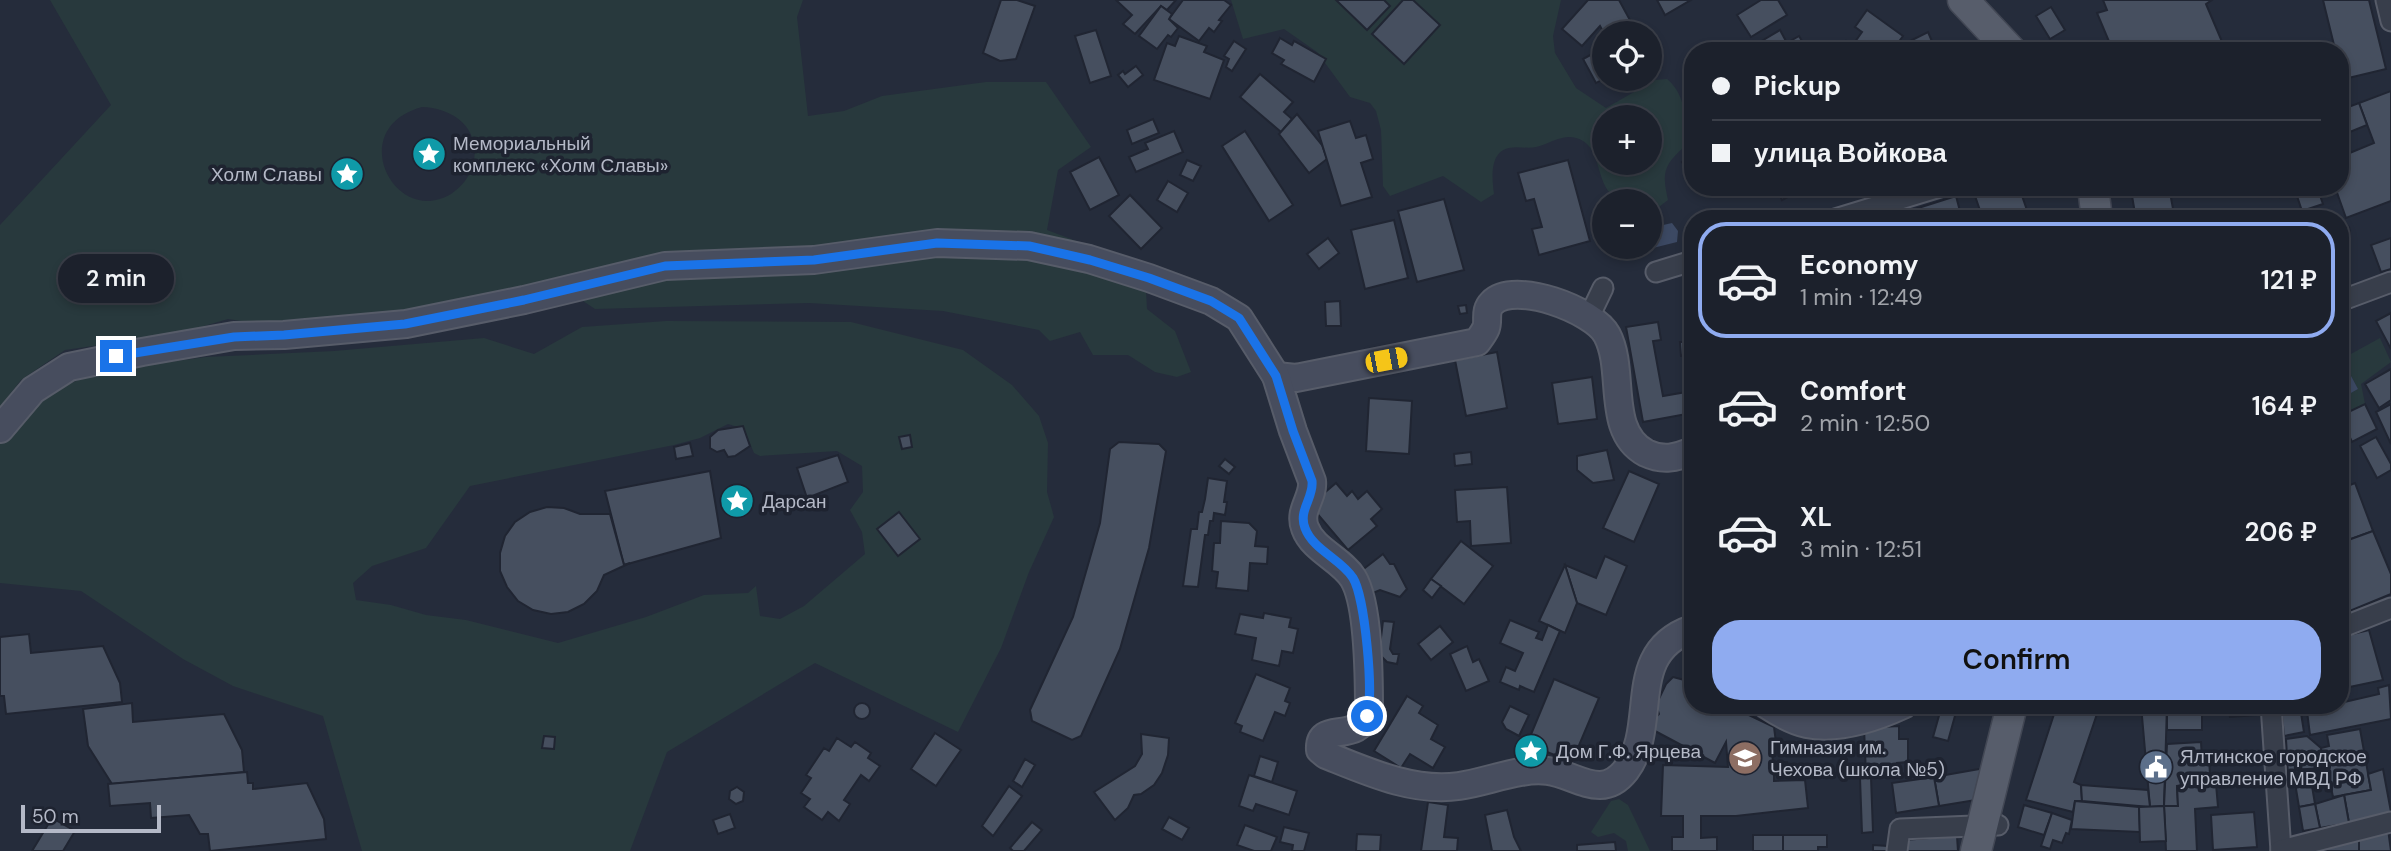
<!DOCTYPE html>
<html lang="en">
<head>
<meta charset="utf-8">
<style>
  body { margin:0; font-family:"DM Sans",sans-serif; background:#292e38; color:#f1f3f6; height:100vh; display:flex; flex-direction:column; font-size:26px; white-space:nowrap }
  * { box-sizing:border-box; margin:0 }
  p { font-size:23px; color:#a0a3a9 }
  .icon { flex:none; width:38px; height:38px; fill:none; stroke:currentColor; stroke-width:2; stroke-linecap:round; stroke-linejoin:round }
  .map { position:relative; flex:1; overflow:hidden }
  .details { position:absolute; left:1684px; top:210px; width:665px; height:504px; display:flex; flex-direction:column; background:#1c212c; border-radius:28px; box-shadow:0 4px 10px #0003,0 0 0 2px #3a3e48 }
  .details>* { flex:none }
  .guide { position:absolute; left:1684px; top:42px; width:665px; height:154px; border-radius:28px; box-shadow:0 4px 10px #0003,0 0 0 2px #3a3e48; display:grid; align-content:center; height:154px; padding:0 28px; background:#1c212c }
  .tools { position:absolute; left:1592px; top:21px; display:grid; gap:14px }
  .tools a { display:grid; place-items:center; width:70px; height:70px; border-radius:50%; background:#1c212c; box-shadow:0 4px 10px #0003,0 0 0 2px #3a3e48; font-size:35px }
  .scale { position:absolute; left:21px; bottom:18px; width:140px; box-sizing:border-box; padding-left:7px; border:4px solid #b4b9c7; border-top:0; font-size:19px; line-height:24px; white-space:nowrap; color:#b4b9c7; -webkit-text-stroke:5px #1e2330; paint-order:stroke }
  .end { position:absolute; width:32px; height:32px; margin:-16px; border:9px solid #1a73e8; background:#fff; box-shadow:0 0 0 4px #fff }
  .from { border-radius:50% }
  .bubble { position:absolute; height:49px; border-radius:24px; background:#1c212c; box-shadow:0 4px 10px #0003,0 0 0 2px #3a3e48; font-size:23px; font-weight:600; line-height:49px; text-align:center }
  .car { position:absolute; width:21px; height:42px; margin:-21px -10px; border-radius:9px; box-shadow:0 0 5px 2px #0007; background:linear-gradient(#f5c518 24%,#345 0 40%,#f5c518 0 76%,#345 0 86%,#f5c518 0) }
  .guide b { display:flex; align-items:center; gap:24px; height:66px; font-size:26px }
  .guide b+b { border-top:2px solid #3a3e48 }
  .guide i { width:18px; height:18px; background:#f1f3f6 }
  ul { padding:12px 0 0; list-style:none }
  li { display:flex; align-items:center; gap:21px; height:116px; margin:0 14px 10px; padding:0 14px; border:4px solid transparent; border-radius:28px }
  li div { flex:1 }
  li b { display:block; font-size:26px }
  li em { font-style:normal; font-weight:600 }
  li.on { border-color:#8fabf0 }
  li>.icon { width:63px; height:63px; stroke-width:1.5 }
  .cta { display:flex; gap:14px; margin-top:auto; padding:14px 28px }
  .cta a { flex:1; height:80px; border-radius:28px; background:#8fabf0; color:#111; font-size:28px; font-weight:600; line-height:80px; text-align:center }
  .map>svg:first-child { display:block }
</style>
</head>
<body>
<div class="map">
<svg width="2391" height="851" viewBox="0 0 2391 851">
  <rect width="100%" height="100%" fill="#252c3b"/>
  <g fill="#28393d" fill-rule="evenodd">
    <path d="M50 0H803L797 17 808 116 844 111 882 96 986 82H1046L1091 147 1058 170 1047 230 1087 245 1146 290 1147 309 1175 331 1191 372 1177 377 1155 372 1128 355H1093L1080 332 1050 341 1039 330 943 311 809 303 595 309 559 285 380 316 275 326 228 319 177 334 65 350 21 380 0 407V225L111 105ZM422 107C454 108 482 129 473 165 470 177 461 187 451 194 394 228 344 128 422 107Z"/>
    <path d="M1231 0H1336L1367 30 1390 6 1384 0H1403L1372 34 1404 64 1413 0H1561L1553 36 1555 53 1576 88 1606 108 1655 80 1667 79C1687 96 1687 123 1684 147 1663 166 1662 173 1668 200L1655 210 1650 208V201C1640 201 1627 203 1618 199 1595 188 1603 153 1583 141 1566 131 1553 143 1536 147 1528 149 1518 146 1509 148 1489 152 1492 179 1494 194L1481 202 1443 176 1390 196 1383 186 1381 130 1376 111 1370 103 1350 97 1317 52 1284 29 1243 39ZM1605 117H1650V163H1605Z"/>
    <path d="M666 321 851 322 963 350 1012 385 1039 416 1048 443 1047 492 1054 517 1029 572 1001 648 958 732 815 663 667 752 630 851H362L323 716 233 686 183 659 81 591 0 583V444L43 401 69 384 96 372 206 357 334 351 484 338 534 354 582 327ZM728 424 744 429 754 453 760 456 837 451 862 466 863 492 850 510 862 532 865 554 804 606 780 619 760 616 756 586 748 593 704 595 646 617 558 643 466 620 426 615 391 605 356 600 353 583 372 566 426 548 470 486 674 445 700 438Z"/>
    <polygon points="2380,338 2391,362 2361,384 2365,404 2340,416 2340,395 2341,398 2358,389 2340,355 2340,339 2349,355"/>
    <polygon points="1619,799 1628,805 1650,851 1628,851 1626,841 1614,833 1598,837 1591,832 1611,801"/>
  </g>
  <g fill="#3c4963">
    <polygon points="1672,223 1678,231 1677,242 1645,250 1645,247 1650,247 1650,228"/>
    <polygon points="2340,355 2358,389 2342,398 2340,395"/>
  </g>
  <g fill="#464f5f" stroke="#202532" stroke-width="2">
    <polygon points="1001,0 1017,0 1035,6 1016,59 1000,61 983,53"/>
    <polygon points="1116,0 1176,0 1167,10 1161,6 1135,34 1123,24 1132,15"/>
    <polygon points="1183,0 1224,0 1231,5 1219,20 1222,21 1214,32 1209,28 1199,41 1169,19"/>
    <polygon points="1336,0 1384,0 1390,6 1367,30"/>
    <polygon points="1403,0 1413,0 1440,25 1404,64 1372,34"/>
    <polygon points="1588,0 1619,0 1637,33 1605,33 1605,35 1600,26 1582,46 1562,29"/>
    <polygon points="1657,0 1691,0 1665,15"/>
    <polygon points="1761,0 1778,0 1787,15 1751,37 1737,15"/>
    <polygon points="2103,0 2212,0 2206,4 2226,51 2113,51 2097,13 2107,10"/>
    <polygon points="2323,0 2369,0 2386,69 2340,80 2340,51 2327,51 2335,49"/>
    <polygon points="1161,6 1172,14 1169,19 1178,28 1171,37 1168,35 1157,49 1139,36"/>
    <polygon points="2051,7 2065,30 2050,39 2036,16"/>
    <polygon points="1867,10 1903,36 1892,51 1831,51 1837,43 1842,47 1846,41 1852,46 1862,32 1855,27"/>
    <polygon points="1096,30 1111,76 1090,83 1075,36"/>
    <polygon points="1780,30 1787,43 1774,51 1766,51 1760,42"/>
    <polygon points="1928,32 1934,46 1925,51 1912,51 1908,42"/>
    <polygon points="1179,36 1207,46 1204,52 1224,60 1210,99 1154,80 1167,43 1175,46"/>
    <polygon points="1799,36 1808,51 1784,51 1782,46"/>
    <polygon points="1280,38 1292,45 1294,41 1326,59 1314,82 1281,64 1284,60 1272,53"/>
    <polygon points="1234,41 1246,49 1232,71 1226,67 1229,59 1224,56"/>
    <polygon points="1605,47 1605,78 1596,83 1583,59"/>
    <polygon points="1136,66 1143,75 1128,87 1118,75 1123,71 1125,74"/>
    <polygon points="1260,74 1293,102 1284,112 1292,119 1281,132 1240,97"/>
    <polygon points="2391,91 2391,201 2346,218 2335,187 2340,187 2340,157 2374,143 2359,103"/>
    <polygon points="2359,103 2367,125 2340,136 2340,110"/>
    <polygon points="1297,114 1322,145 1327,159 1309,173 1279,134"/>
    <polygon points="1153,119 1159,133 1132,144 1127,130"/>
    <polygon points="1350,121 1356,138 1366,135 1373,159 1361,163 1372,197 1341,206 1318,131"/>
    <polygon points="1174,131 1183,152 1136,172 1129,157 1148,149 1145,143"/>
    <polygon points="1245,131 1293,205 1269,221 1222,146"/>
    <polygon points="1692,155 1692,178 1682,162"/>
    <polygon points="1099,157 1119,195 1090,210 1070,172"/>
    <polygon points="1187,160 1201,166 1193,181 1180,175"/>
    <polygon points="1568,160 1590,241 1539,255 1532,229 1542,227 1534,199 1526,201 1518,173"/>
    <polygon points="1168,181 1188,193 1177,212 1157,200"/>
    <polygon points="1776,187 1806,187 1782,200"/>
    <polygon points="1989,187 2019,187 2030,219 1983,219 1974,193"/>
    <polygon points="2122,187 2169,187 2174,214 2153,219 2136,219 2131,190 2123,192"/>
    <polygon points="2277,187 2284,187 2286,195 2280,197"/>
    <polygon points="2294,187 2317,187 2323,204 2302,211"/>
    <polygon points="1130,195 1162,228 1141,249 1109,216"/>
    <polygon points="1956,196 1961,215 1948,219 1915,219 1912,210"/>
    <polygon points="1444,199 1464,270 1417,282 1398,211"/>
    <polygon points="1394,220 1408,278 1365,289 1351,230"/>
    <polygon points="2340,221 2349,227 2350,233 2348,239 2340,244"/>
    <polygon points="1328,238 1339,253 1319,269 1307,254"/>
    <polygon points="2391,238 2391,269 2381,272 2371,245"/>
    <polygon points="1340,301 1341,326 1326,326 1325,302"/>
    <polygon points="1466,305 1467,313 1460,314 1458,306"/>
    <polygon points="2391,313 2391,349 2376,321"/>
    <polygon points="1685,318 1692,318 1692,355 1681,356 1680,342 1686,342"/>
    <polygon points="1658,322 1661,340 1653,341 1663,396 1692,391 1692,413 1643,422 1626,327"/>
    <polygon points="1497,352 1507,408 1466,416 1455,360"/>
    <polygon points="2391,369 2391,400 2379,408 2365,384"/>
    <polygon points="1592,377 1597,419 1558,424 1552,383"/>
    <polygon points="1369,398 1412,401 1409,454 1366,451"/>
    <polygon points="2365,404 2377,429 2352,442 2340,416"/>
    <polygon points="2391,404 2391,444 2376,412"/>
    <polygon points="743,426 750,446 735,456 728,457 724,450 717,452 710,448 710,437 718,430"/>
    <polygon points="910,435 912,447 902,449 899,437"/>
    <polygon points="2376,437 2391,464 2391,470 2377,478 2360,446"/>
    <polygon points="1119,442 1159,444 1166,451 1149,548 1120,649 1081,736 1072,740 1032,721 1030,710 1073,617 1100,523 1110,449"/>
    <polygon points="690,443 693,456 676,459 674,447"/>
    <polygon points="1607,450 1614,480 1593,483 1577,470 1577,456"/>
    <polygon points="1471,452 1472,464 1455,466 1454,454"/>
    <polygon points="838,455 848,482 807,498 797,468"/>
    <polygon points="1225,459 1235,467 1229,474 1219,466"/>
    <polygon points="710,471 721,538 624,565 605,491"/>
    <polygon points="1629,471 1659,484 1634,542 1603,528"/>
    <polygon points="1208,478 1227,481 1224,502 1227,502 1225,515 1214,513 1213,521 1210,521 1208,535 1205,535 1198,587 1183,586 1191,529 1197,529 1199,512 1202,512 1205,499"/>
    <polygon points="1336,483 1347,496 1352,491 1358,499 1367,491 1382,509 1371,519 1377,526 1348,550 1310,505"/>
    <polygon points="2355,483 2373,531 2340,543 2340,489"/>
    <polygon points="1507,487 1511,543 1471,546 1470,521 1457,522 1455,490"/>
    <polygon points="547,507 564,508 580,514 610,514 624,565 630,563 604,575 597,591 584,604 568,612 551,614 533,610 518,601 507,587 500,571 500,553 505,536 515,522 530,512"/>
    <polygon points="899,512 920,539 898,556 877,529"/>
    <polygon points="1221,521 1249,523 1257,531 1255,546 1268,547 1267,564 1250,563 1248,591 1216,588 1218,572 1212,571 1214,543 1220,543"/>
    <polygon points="2373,531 2391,574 2391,594 2340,615 2340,543"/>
    <polygon points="1461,541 1493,566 1464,604 1431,579"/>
    <polygon points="1692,552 1692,571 1685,568"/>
    <polygon points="1383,554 1390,564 1394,564 1407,589 1400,597 1380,590 1373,593 1361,571"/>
    <polygon points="1605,556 1627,566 1606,615 1577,603 1565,565 1596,578"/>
    <polygon points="1565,565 1577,603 1565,633 1539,621"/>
    <polygon points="1431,579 1441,586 1432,598 1423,590"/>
    <polygon points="1264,613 1291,618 1289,627 1298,629 1293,653 1282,651 1279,666 1252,660 1256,638 1235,634 1240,614 1263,618"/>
    <polygon points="1510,620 1539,632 1536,638 1542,640 1548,625 1560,631 1534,692 1520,686 1519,690 1500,682 1506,667 1515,671 1523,653 1500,643"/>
    <polygon points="1383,621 1394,622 1390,649 1393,654 1399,654 1397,664 1387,662 1379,654"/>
    <polygon points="1440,626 1453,642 1431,660 1418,644"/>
    <polygon points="2369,630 2383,680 2340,689 2340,637"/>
    <polygon points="29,634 31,653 103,646 120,683 122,702 6,714 4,696 0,696 0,637"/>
    <polygon points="1467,646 1473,662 1479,659 1489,681 1466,691 1450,654"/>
    <polygon points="1256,674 1290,688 1285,701 1290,703 1285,716 1275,712 1263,741 1240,732 1242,726 1235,723"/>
    <polygon points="1673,677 1692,682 1692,705 1728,705 1774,727 1776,743 1771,743 1773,762 1787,762 1786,772 1774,773 1774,781 1805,780 1808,808 1736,816 1701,816 1701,838 1717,837 1717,851 1672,851 1672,837 1683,837 1683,816 1661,816 1663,765 1728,767 1726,742 1715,763 1655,731 1654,719 1659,714 1656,705 1666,684"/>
    <polygon points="1554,679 1599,698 1572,762 1527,744"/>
    <polygon points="2389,685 2391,719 2310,735 2307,711 2340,705 2340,703 2379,694 2378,688"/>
    <polygon points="1407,696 1423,706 1419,713 1438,725 1431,739 1445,747 1433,768 1410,754 1401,768 1374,751"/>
    <circle cx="862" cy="711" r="8"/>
    <polygon points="132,703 133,722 224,714 242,750 244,772 112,784 88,746 83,709"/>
    <polygon points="1942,705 1958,705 1948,741 1933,737"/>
    <polygon points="2057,705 2100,705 2074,782 2081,785 2082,801 2075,801 2073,812 2026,800"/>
    <polygon points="2141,705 2167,705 2164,806 2150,807"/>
    <polygon points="2167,705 2211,705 2211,713 2202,713 2202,730 2167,730"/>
    <polygon points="2229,705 2255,705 2256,715 2230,717"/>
    <polygon points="2281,705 2305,705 2305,712 2301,713 2304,732 2284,736"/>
    <polygon points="1510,706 1529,715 1519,736 1506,729 1502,722"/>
    <polygon points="1899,726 1899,739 1908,739 1908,762 1897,763 1897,772 1866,774 1864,728"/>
    <polygon points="2360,729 2371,790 2333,797 2327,768 2322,768 2321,748 2329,746 2327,735"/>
    <polygon points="935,733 961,750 936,786 911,769"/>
    <polygon points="1141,734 1169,738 1168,755 1162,773 1154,785 1141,794 1134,795 1128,808 1115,820 1094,792 1135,766 1142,754"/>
    <polygon points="544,736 555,737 554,749 542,748"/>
    <polygon points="2307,736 2321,748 2322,768 2293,770 2288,774 2286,739"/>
    <polygon points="837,738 851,747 855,742 871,753 868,758 880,766 869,781 861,775 844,800 850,804 839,821 828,812 822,820 804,807 810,799 801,793 811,778 806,775 824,748 829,751"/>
    <polygon points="2201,742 2202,759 2209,758 2210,775 2199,776 2199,785 2177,786 2178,806 2164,806 2167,744"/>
    <polygon points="1260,756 1278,762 1272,782 1254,776"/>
    <polygon points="1025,759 1035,765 1022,787 1013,781"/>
    <polygon points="1985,768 1988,798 1939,806 1934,777"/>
    <polygon points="2383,769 2391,812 2349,823 2344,795 2371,790 2368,774"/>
    <polygon points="247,772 248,783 253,783 253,789 307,783 324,819 326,839 210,851 208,834 200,834 189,815 151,818 150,803 110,806 108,784"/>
    <polygon points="1249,775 1297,791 1289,815 1256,804 1253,811 1239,806"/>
    <polygon points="1871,777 1873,832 1862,833 1860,778"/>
    <polygon points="1934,777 1939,806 1896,813 1892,783"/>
    <polygon points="2311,780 2315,804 2299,807 2295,783"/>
    <polygon points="2216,784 2218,807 2195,809 2197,851 2166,851 2164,806 2178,806 2177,786"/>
    <polygon points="2081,785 2148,790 2150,807 2082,801"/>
    <polygon points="1009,786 1022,796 993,836 982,826"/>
    <polygon points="737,787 744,792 743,801 736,804 729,799 730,791"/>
    <polygon points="2344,795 2349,823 2320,828 2315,804"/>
    <polygon points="2075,801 2139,807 2140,832 2071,829"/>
    <polygon points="1428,802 1448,805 1444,837 1458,838 1457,851 1421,851"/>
    <polygon points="2315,804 2320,828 2303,831 2299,807"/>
    <polygon points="2024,805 2052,813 2044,835 2018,827"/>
    <polygon points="2164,806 2166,841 2140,842 2139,807"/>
    <polygon points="1507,810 1514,837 1521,851 1492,851 1485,815"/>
    <polygon points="2254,812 2257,847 2213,850 2211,815"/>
    <polygon points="2052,813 2072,820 2069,834 2066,833 2062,843 2053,840 2050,849 2041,846"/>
    <polygon points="730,814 735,828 718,834 713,820"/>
    <polygon points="1169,817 1189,828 1182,840 1162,829"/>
    <polygon points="52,818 75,831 63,851 32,851"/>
    <polygon points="1032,822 1042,830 1024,851 1013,851 1010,848"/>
    <polygon points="1245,825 1277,837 1271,851 1254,851 1237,845"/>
    <polygon points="1284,827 1309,833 1304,851 1292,851 1293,845 1280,842"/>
    <polygon points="2388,829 2391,851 2359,851 2359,834"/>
    <polygon points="1357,834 1381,835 1380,851 1356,851"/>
    <polygon points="2359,834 2359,851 2303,851"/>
    <rect x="1753" y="835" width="30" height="16"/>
    <polygon points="1783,835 1827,835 1827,847 1818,847 1818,851 1783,851"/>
    <polygon points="1957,836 1958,851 1904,851 1903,840"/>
    <polygon points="1615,842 1616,851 1577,851 1577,845"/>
    <polygon points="1873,845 1888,846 1888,851 1873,851"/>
  </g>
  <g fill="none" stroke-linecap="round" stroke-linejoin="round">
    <g stroke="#575c69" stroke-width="23">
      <g id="street">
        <polyline points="2386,0 2391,21"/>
        <polyline points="1835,219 1940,187"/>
        <polyline points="1656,272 1692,261"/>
        <polyline points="2340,301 2391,282"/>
        <polyline points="1589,317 1603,288"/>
        <polyline points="2340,628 2391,608"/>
        <polyline points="2271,705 2281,851"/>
        <polyline points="2281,850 2391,822"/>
        <polyline points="1897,851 1900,829 1998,825"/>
      </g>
    </g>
    <g stroke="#575c69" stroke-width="30">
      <g id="secondary">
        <path d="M1276 376 1296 378 1477 342C1480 338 1484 333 1486 328 1489 320 1484 311 1492 303 1514 280 1594 310 1607 335 1626 371 1605 431 1646 453 1663 461 1676 458 1692 451"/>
        <path d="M0 429 33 390 69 367 142 352 234 336 284 335 406 324 524 300 665 266 814 260 937 243 1029 246 1089 259 1149 278 1211 301 1239 318 1276 376 1293 431 1312 481C1314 498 1298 510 1305 528 1313 550 1341 559 1353 578 1369 604 1369 679 1369 711 1358 746 1318 719 1320 750L1326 755C1366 771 1414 793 1459 786 1487 782 1522 767 1548 771 1577 775 1602 801 1626 770 1660 725 1623 653 1692 629"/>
        <path d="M1767 705C1779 713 1792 721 1807 724 1838 730 1875 718 1903 705"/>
      </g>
    </g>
    <g stroke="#424754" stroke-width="33">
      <g id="primary">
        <polyline points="1963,0 2011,51"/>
        <polyline points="2093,187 2097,219"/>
        <polyline points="1976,851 2012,705"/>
      </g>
    </g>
    <use href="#street" stroke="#383e4b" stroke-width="19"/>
    <use href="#secondary" stroke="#474d5e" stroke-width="26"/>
    <use href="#primary" stroke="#575d6b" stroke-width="30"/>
  </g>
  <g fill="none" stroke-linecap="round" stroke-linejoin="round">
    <path stroke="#1a73e8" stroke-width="9" d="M116 356 234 337 284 335 405 324 524 300 665 266 814 260 937 243 1029 246 1090 260 1149 278 1211 301 1239 318 1276 376 1293 431 1312 481C1314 498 1298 510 1305 528 1313 550 1341 559 1353 578 1365 597 1374 695 1367 716"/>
  </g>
  <defs>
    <g id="sight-disc" transform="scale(1.75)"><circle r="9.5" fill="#0f9aa8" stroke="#1e2330"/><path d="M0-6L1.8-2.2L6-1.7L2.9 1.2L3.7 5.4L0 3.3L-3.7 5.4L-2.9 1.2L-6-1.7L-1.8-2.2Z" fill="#fff"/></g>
    <g id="school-disc" transform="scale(1.75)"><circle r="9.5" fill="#8d6e63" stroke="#1e2330"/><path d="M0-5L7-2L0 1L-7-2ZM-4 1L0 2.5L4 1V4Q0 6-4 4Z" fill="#fff"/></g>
    <g id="civic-disc" transform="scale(1.75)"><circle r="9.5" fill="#5c6f8a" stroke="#1e2330"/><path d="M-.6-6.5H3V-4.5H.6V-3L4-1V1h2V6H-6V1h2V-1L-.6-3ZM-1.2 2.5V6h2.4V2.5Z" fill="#fff"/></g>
  </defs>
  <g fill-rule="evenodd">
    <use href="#sight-disc" x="429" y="154"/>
    <use href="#sight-disc" x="347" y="174"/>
    <use href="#sight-disc" x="737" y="501"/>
    <use href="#sight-disc" x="1531" y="751"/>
    <use href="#school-disc" x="1745" y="758"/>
    <use href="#civic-disc" x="2156" y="767"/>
  </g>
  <g text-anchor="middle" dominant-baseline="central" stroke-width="7" stroke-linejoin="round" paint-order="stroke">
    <g font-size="19" fill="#b4b9c7" stroke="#1e2330" text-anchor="start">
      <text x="453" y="143">Мемориальный<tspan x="453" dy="22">комплекс «Холм Славы»</tspan></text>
      <text x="322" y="174" text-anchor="end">Холм Славы</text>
      <text x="762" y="501">Дарсан</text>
      <text x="1770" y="747">Гимназия им.<tspan x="1770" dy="22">Чехова (школа №5)</tspan></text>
      <text x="1556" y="751">Дом Г.Ф. Ярцева</text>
      <text x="2180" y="756">Ялтинское городское<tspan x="2180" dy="22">управление МВД РФ</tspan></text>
    </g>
  </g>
</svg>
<div class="tools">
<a><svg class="icon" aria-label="locate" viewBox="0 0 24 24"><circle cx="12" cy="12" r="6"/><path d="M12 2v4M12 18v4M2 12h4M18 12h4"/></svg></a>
<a>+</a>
<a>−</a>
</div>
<div class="scale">50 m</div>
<i class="end from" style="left:1367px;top:716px"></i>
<i class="end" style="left:116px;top:356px"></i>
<div class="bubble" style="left:58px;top:254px;width:116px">2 min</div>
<i class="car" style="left:1386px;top:360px;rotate:79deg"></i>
<div class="guide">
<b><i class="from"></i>Pickup</b>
<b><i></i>улица Войкова</b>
</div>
<section class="details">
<ul>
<li class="on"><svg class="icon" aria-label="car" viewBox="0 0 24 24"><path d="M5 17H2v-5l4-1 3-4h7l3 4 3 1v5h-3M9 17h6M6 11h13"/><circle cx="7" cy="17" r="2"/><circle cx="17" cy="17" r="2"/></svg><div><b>Economy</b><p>1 min · 12:49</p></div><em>121 ₽</em></li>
<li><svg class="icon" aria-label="car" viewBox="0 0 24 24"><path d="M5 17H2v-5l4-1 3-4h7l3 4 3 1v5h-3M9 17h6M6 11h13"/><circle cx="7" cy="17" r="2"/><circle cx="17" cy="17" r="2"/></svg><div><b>Comfort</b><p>2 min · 12:50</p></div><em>164 ₽</em></li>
<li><svg class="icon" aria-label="car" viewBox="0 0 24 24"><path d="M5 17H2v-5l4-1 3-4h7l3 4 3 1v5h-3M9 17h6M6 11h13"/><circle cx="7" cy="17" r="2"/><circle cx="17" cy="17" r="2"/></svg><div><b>XL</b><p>3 min · 12:51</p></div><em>206 ₽</em></li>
</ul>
<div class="cta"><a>Confirm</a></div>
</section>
</div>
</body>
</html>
